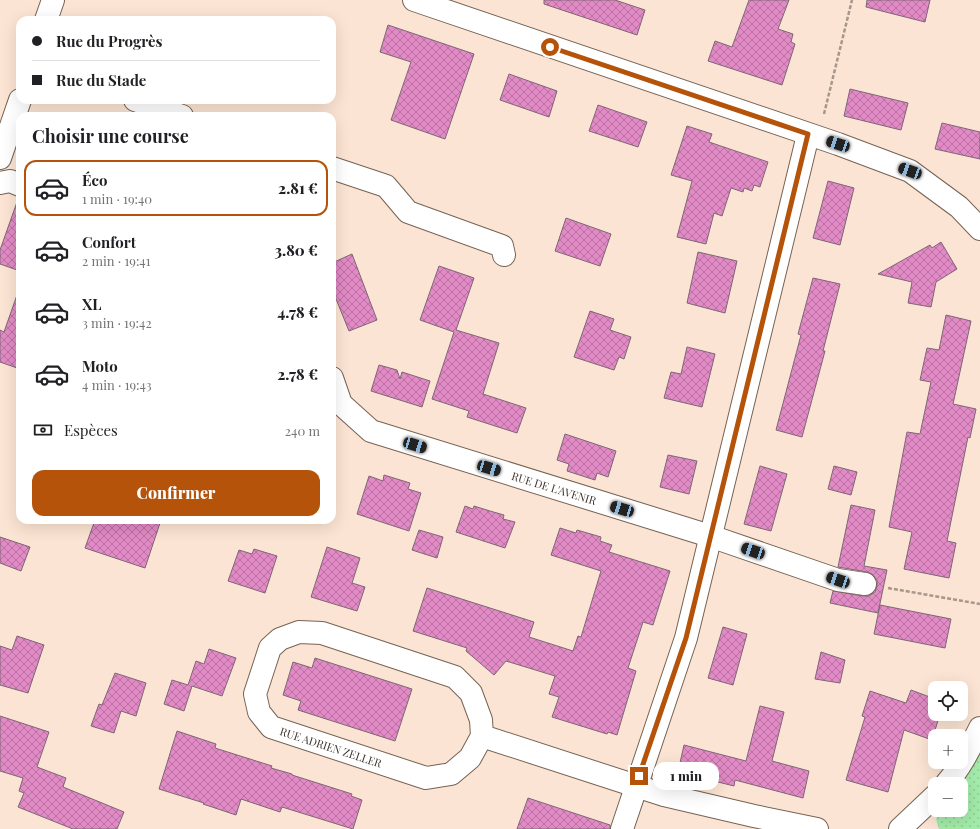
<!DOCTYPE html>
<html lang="fr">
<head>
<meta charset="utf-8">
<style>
  body { margin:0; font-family:"Playfair Display",serif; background:#f6f6f6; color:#202124; height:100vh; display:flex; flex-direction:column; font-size:15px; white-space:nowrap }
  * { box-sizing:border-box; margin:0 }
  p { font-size:13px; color:#757577 }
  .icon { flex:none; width:22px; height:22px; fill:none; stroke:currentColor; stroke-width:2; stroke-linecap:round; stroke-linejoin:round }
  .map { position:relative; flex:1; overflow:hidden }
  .sheet { position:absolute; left:16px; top:112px; width:320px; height:412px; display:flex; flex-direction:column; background:#fff; border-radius:12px; box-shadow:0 4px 16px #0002 }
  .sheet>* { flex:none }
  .banner { position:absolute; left:16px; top:16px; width:320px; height:88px; border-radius:12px; box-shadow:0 4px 16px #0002; display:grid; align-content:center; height:88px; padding:0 16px; background:#fff }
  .tools { position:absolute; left:928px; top:681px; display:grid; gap:8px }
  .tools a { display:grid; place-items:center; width:40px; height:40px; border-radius:8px; background:#fff; box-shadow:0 4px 16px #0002; font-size:20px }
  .end { position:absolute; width:18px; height:18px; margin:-9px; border:5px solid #b45309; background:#fff; box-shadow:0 0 0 2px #fff }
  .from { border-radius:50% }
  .bubble { position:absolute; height:28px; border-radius:12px; background:#fff; box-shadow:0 4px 16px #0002; font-size:13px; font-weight:800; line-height:28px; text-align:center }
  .car { position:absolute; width:12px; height:24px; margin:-12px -6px; border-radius:5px; box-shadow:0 0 3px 1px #0007; background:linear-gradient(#222 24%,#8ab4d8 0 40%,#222 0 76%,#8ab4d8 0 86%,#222 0) }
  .banner b { display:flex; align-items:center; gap:14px; height:38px; font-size:15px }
  .banner b+b { border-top:1px solid #e0e0e0 }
  .banner i { width:10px; height:10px; background:#202124 }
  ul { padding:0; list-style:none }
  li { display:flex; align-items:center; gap:12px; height:56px; margin:0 8px 6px; padding:0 8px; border:2px solid transparent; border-radius:12px }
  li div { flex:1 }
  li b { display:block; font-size:15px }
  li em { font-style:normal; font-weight:800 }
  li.current { border-color:#b45309 }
  li>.icon { width:36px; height:36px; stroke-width:1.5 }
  h2 { padding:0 16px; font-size:18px; line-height:48px }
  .pay { display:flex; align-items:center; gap:10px; height:44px; padding:0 16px; font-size:15px }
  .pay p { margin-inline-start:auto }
  .cta { display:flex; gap:8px; margin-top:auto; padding:8px 16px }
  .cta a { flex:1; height:46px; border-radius:12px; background:#b45309; color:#fff; font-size:16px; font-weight:800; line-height:46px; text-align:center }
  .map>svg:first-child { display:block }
</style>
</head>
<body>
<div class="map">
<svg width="980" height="829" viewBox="0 0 980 829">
  <defs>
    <pattern id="grass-dots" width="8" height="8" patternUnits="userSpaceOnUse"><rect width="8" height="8" fill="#a3ebaa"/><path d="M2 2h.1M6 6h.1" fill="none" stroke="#8dca92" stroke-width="1.8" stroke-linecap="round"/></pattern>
    <pattern id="building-cross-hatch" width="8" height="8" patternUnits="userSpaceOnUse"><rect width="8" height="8" fill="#e28ac5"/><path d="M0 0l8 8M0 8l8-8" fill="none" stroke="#b871a0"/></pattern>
  </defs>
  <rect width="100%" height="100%" fill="#fbe4d3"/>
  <polygon fill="url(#grass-dots)" points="980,754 980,829 939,829 936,819 942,810 961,810 961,784"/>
  <g fill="url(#building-cross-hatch)" stroke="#7c6774">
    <polygon points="544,0 615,0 645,10 637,35 544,4"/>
    <polygon points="749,0 789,0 778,29 793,34 791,42 795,44 782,85 708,61 715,41 732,47"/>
    <polygon points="867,0 930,0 925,22 866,7"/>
    <polygon points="388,25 474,54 445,139 391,120 411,62 380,52"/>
    <polygon points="509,74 557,91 549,117 500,100"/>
    <polygon points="850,89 908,103 901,130 844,116"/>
    <polygon points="598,105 647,122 638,147 589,131"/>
    <polygon points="942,123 980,132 980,159 935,149"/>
    <polygon points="687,126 712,134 709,142 768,162 760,187 754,185 752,191 744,188 743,192 731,188 722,216 714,213 706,244 677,237 692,181 671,175"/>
    <polygon points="828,181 854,188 840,245 813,238"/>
    <polygon points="17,202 20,203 20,271 0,264 0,250"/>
    <polygon points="566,218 611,234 600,266 555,251"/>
    <polygon points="941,242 957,269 936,282 931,307 908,303 912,282 878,274 930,245 932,248"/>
    <polygon points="698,252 737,261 725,313 687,303"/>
    <polygon points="352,254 377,320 349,331 332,289 332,263"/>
    <polygon points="439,266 474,278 456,330 499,343 483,394 526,408 517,433 467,417 469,411 432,399 454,332 420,320"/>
    <polygon points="813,278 840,284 823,351 825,351 802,437 776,430 801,335 798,334"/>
    <polygon points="17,295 20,295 20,369 0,362 0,330 4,332"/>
    <polygon points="590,311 614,319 610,330 631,337 624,359 619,357 614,370 574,357"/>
    <polygon points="946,315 971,321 953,404 976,409 970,438 968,437 947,541 956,543 949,578 904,569 912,532 889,527 907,432 920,434 931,382 920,380 927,348 939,350"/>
    <polygon points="687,347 715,354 702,407 664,398 671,372 681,374"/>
    <polygon points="379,365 397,370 400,379 402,372 430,381 422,407 371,391"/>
    <polygon points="565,434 616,451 608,477 597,473 595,480 567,471 569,464 557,460"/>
    <polygon points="668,455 697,461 689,494 660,487"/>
    <polygon points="760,466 787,474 771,531 744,524"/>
    <polygon points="834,466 857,472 851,495 828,489"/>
    <polygon points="384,475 410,483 408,489 421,493 409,531 357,514 369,476 383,481"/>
    <polygon points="851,505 875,510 864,566 887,570 878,613 830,603 833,591 863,596 869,596 875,592 877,586 877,580 872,574 867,572 838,567"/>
    <polygon points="465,506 473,509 474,506 490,511 504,515 503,519 515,522 505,548 456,532"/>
    <polygon points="95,520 161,520 145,568 85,548"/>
    <polygon points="560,528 576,533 577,530 601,537 600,541 612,545 609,552 670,571 653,625 643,622 628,668 636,671 617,735 608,732 607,734 552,717 559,697 549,694 555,676 506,661 494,675 466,651 467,648 413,631 427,588 534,622 529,637 573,651 578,636 581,637 601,571 551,555"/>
    <polygon points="419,530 443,537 437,558 412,550"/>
    <polygon points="0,537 30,547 21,571 0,563"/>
    <polygon points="327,547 360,558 352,583 365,587 357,611 311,597"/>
    <polygon points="254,549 277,556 265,593 228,581 239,550 252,554"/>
    <polygon points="880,605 951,619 945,648 874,634"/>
    <polygon points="723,627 747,634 733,685 708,678"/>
    <polygon points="17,636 44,645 28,693 0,685 0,646 12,650"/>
    <polygon points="209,649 236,658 222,696 192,686 184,711 164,704 172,680 188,685 196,661 204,664"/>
    <polygon points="821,652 845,660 840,683 815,679"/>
    <polygon points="315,658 412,689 395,741 298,710 301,701 283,695 293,662 312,668"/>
    <polygon points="115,673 146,683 136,716 121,711 114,733 91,726 99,704 102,705"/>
    <polygon points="911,690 935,699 935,714 940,714 932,740 904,730 888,792 846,780 865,717 862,716 870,691 906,703"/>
    <polygon points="760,706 784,712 772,761 809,771 803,798 735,780 734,786 678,772 684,745 746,761"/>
    <polygon points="0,716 49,732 37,767 66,778 63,787 124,812 117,829 73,829 18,807 24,793 19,791 23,778 0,771"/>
    <polygon points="177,731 216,744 215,748 272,766 271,768 292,774 292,775 352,794 351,796 362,800 353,829 282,807 280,812 241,799 236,815 203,804 204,803 159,789"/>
    <polygon points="528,798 610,825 610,829 517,829"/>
  </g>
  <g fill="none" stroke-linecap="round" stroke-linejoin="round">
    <g stroke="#766354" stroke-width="24">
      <g id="minor">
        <polyline points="414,0 838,144 910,171 959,207 980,229"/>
        <polyline points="46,20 53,0"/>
        <polyline points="135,100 182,116"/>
        <polyline points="0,158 20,100"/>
        <polyline points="332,168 386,186 408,212 502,246 504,255"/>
        <polyline points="0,183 10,181 20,185"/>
        <polyline points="332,378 341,404 371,431 710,536 838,580 865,584"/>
        <polyline points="482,736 470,758 451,774 426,778 271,727 259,712 255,694 270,648 280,639 299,632 322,633 455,677 471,693 481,720 482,736 664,795 754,816 817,829"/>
        <path d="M946 784C961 767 970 748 980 728"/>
        <polyline points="622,829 686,638 808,135"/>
        <polyline points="900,829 935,796"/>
      </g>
    </g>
    <g stroke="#a7968a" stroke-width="2.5" stroke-dasharray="4 2" stroke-linecap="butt">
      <polyline points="824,114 852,0"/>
      <polyline points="888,588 980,604"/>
    </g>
    <use href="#minor" stroke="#fff" stroke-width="22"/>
  </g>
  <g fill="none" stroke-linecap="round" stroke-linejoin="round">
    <polyline stroke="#b45309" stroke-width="5" points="550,47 808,134 686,638 639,776"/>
  </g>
  <g text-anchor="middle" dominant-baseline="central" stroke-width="3" stroke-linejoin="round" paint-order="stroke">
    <g font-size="11" fill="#3b322c" stroke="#fff">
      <text transform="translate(554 488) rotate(17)">RUE DE L'AVENIR</text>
      <text transform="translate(331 747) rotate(18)">RUE ADRIEN ZELLER</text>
    </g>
  </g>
</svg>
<div class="tools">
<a><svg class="icon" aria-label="locate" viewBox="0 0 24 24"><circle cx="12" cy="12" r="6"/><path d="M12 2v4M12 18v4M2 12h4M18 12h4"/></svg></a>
<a>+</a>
<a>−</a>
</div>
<i class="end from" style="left:550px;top:47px"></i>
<i class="end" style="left:639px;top:776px"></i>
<div class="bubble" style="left:653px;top:762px;width:66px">1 min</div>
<i class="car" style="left:838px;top:144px;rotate:288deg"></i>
<i class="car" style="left:910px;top:171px;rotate:290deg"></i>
<i class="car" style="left:415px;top:445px;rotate:107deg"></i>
<i class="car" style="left:489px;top:468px;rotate:107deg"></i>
<i class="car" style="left:622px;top:509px;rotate:287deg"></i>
<i class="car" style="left:753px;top:551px;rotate:289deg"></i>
<i class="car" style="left:838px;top:580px;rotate:289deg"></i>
<div class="banner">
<b><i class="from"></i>Rue du Progrès</b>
<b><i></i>Rue du Stade</b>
</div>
<section class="sheet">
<h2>Choisir une course</h2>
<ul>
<li class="current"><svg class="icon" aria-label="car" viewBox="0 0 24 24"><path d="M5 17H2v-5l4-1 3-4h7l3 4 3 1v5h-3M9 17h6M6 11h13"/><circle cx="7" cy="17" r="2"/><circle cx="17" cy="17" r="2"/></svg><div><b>Éco</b><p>1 min · 19:40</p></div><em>2.81 €</em></li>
<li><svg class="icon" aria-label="car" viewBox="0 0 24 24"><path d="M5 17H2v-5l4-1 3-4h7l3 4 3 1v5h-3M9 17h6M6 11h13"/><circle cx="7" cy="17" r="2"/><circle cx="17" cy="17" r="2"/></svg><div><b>Confort</b><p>2 min · 19:41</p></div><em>3.80 €</em></li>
<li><svg class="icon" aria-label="car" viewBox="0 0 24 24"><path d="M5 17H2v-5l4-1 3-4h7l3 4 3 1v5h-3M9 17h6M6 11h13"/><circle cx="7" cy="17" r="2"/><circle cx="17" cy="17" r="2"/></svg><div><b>XL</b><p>3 min · 19:42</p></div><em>4.78 €</em></li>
<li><svg class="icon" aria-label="car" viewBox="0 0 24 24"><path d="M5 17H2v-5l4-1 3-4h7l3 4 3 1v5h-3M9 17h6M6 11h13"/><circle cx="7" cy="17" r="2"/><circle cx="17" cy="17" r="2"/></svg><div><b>Moto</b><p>4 min · 19:43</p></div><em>2.78 €</em></li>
</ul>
<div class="pay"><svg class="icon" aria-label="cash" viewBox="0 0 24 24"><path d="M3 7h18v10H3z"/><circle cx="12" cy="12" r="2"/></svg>Espèces<p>240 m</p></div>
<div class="cta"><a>Confirmer</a></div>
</section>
</div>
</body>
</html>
